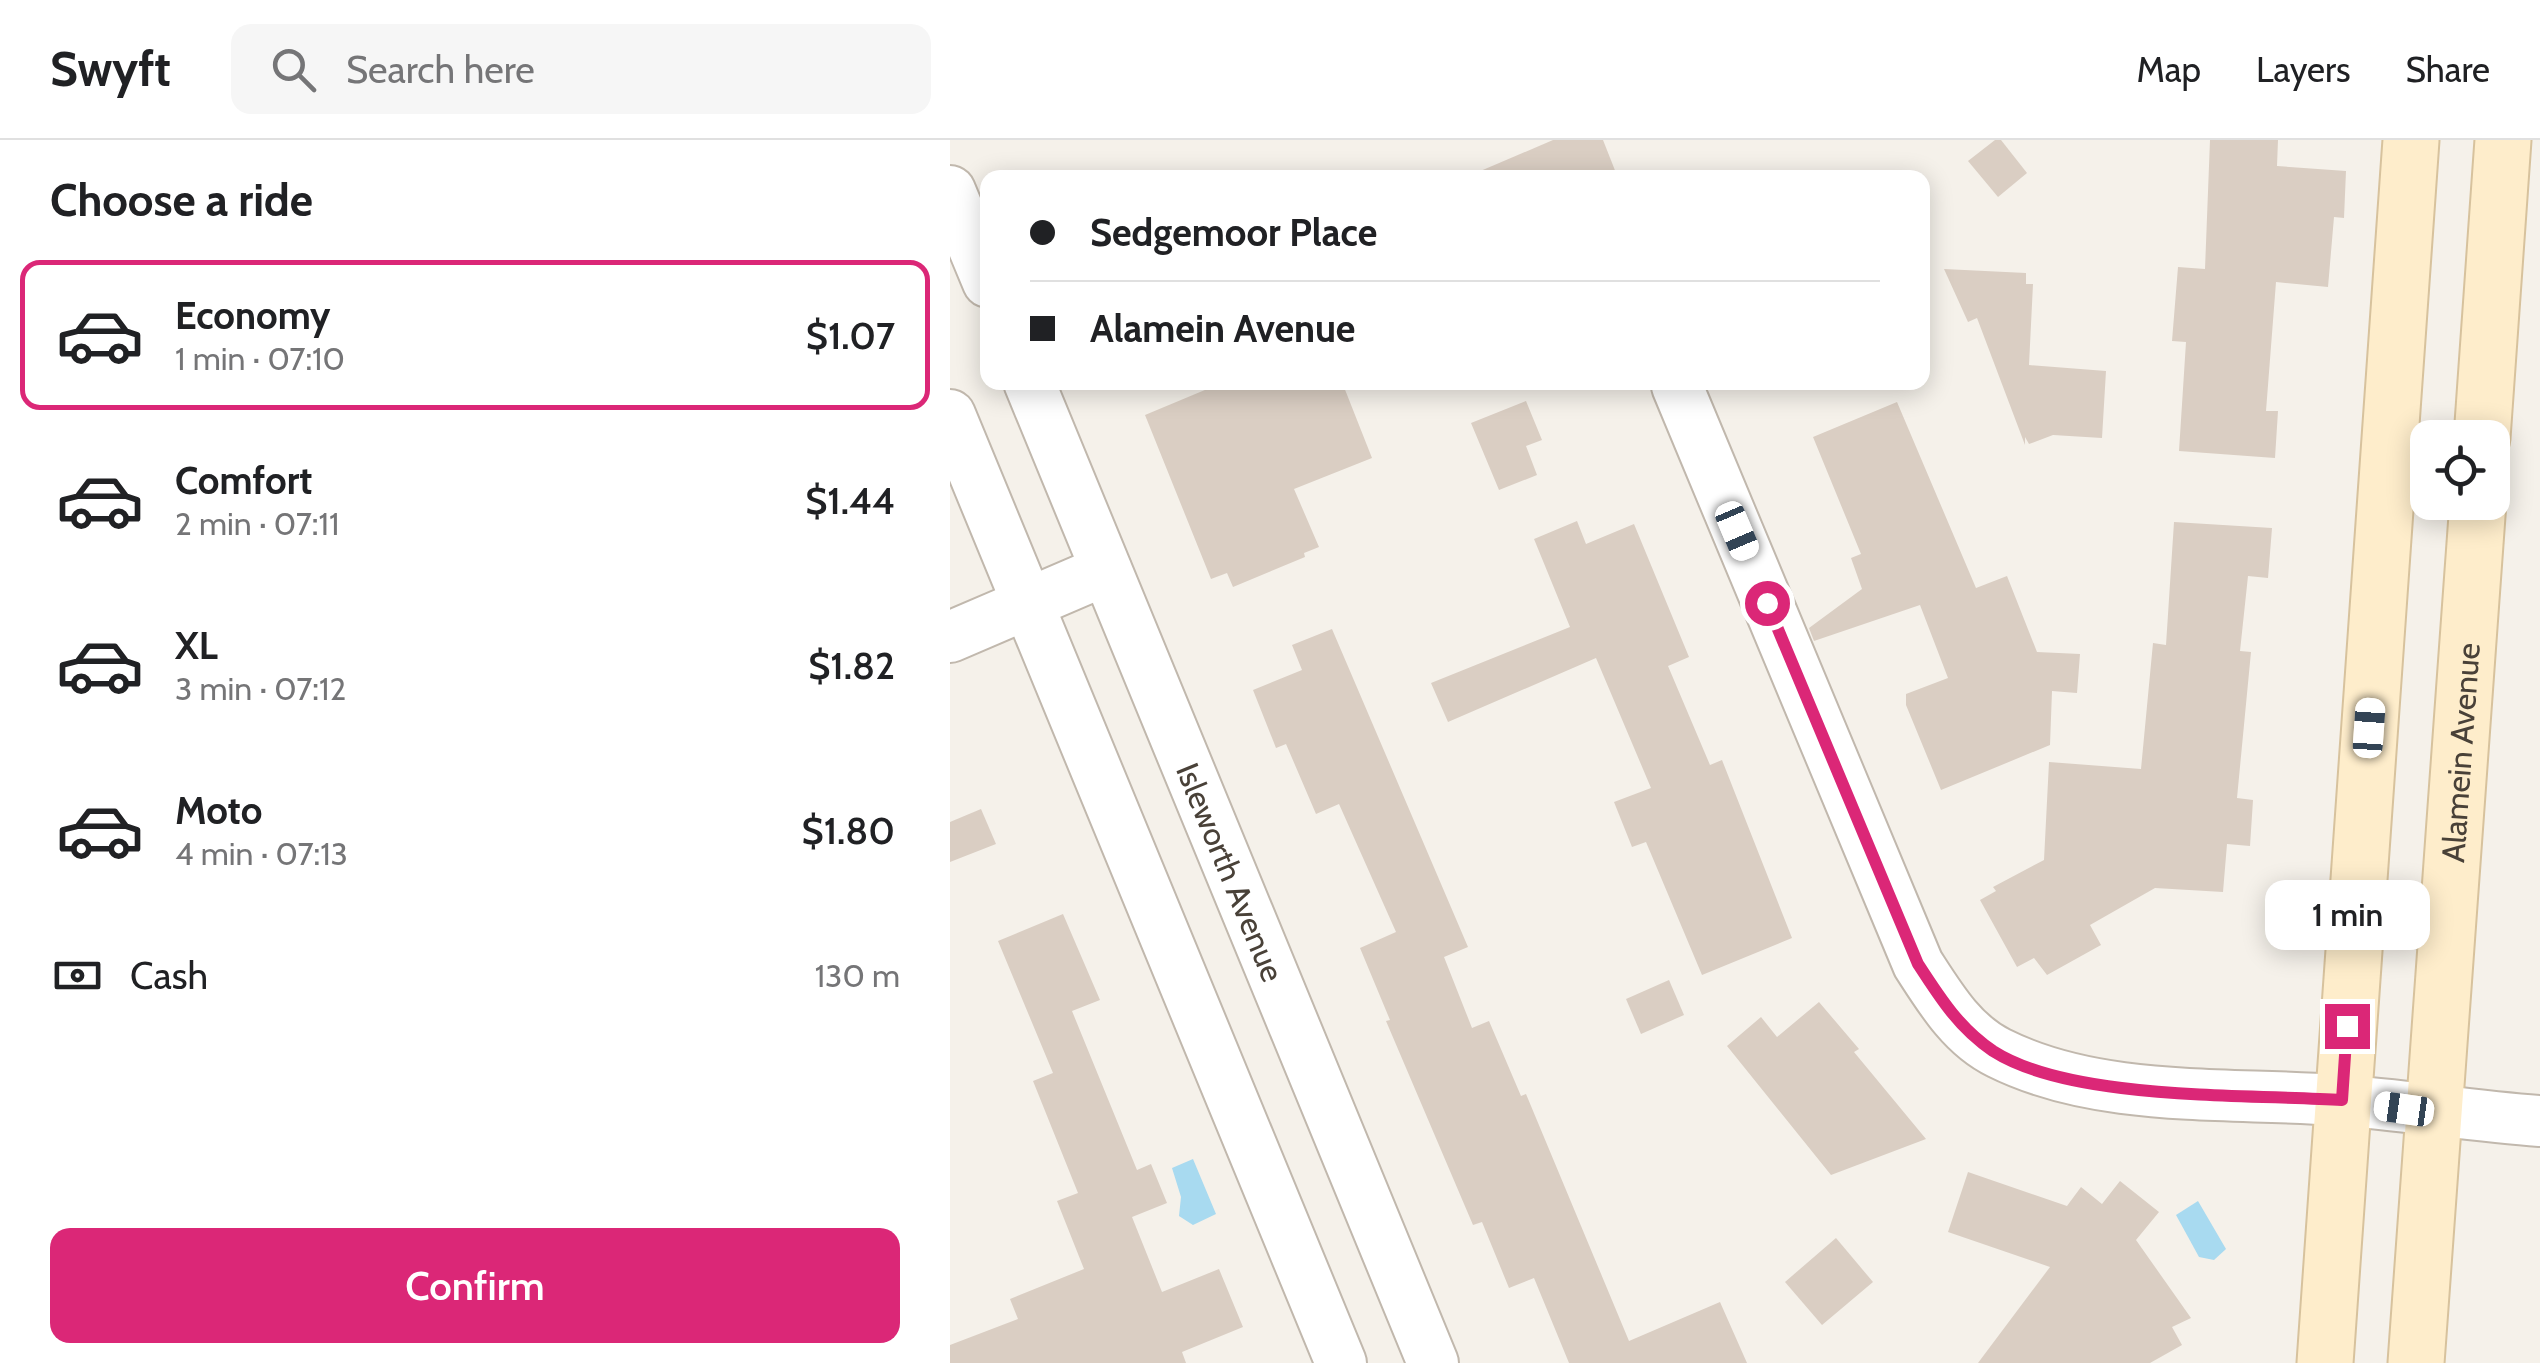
<!DOCTYPE html>
<html lang="en">
<head>
<meta charset="utf-8">
<style>
  body { margin:0; font-family:Cabin,sans-serif; background:#f6f6f6; color:#202124; height:100vh; display:flex; flex-direction:column; font-size:38px; white-space:nowrap }
  * { box-sizing:border-box; margin:0 }
  p { font-size:32px; color:#757577 }
  .icon { flex:none; width:55px; height:55px; fill:none; stroke:currentColor; stroke-width:2; stroke-linecap:round; stroke-linejoin:round }
  .map { position:relative; flex:1; overflow:hidden }
  .drawer { display:flex; flex-direction:column; background:#fff; width:950px }
  .drawer>* { flex:none }
  .top-card { position:absolute; left:30px; top:30px; width:950px; height:220px; border-radius:20px; box-shadow:0 5px 25px #0003; display:grid; align-content:center; height:220px; padding:0 50px; background:#fff }
  .controls { position:absolute; left:1460px; top:280px; display:grid; gap:20px }
  .controls a { display:grid; place-items:center; width:100px; height:100px; border-radius:20px; background:#fff; box-shadow:0 5px 25px #0003; font-size:50px }
  .end { position:absolute; width:45px; height:45px; margin:-22px; border:12px solid #db2777; background:#fff; box-shadow:0 0 0 5px #fff }
  .from { border-radius:50% }
  .bubble { position:absolute; height:70px; border-radius:20px; background:#fff; box-shadow:0 5px 25px #0003; font-size:32px; font-weight:600; line-height:70px; text-align:center }
  .car { position:absolute; width:30px; height:60px; margin:-30px -15px; border-radius:12px; box-shadow:0 0 8px 2px #0007; background:linear-gradient(#fff 24%,#345 0 40%,#fff 0 76%,#345 0 86%,#fff 0) }
  .top-card b { display:flex; align-items:center; gap:35px; height:95px; font-size:38px }
  .top-card b+b { border-top:2px solid #e0e0e0 }
  .top-card i { width:25px; height:25px; background:#202124 }
  ul { padding:0; list-style:none }
  li { display:flex; align-items:center; gap:30px; height:150px; margin:0 20px 15px; padding:0 30px; border:5px solid transparent; border-radius:20px }
  li div { flex:1 }
  li b { display:block; font-size:38px }
  li em { font-style:normal; font-weight:600 }
  li.current { border-color:#db2777 }
  li>.icon { width:90px; height:90px; stroke-width:1.5 }
  h2 { padding:0 50px; font-size:45px; line-height:120px }
  .pay { display:flex; align-items:center; gap:25px; height:110px; padding:0 50px; font-size:38px }
  .pay p { margin-inline-start:auto }
  .cta { display:flex; gap:20px; margin-top:auto; padding:20px 50px }
  .cta a { flex:1; height:115px; border-radius:20px; background:#db2777; color:#fff; font-size:40px; font-weight:600; line-height:115px; text-align:center }
  header { display:flex; align-items:center; gap:60px; box-sizing:border-box; height:140px; padding:0 50px; background:#fff; border-bottom:2px solid #e0e0e0 }
  header strong { font-size:48px }
  nav { display:flex; gap:55px; margin-inline-start:auto; font-size:35px }
  .search { width:700px; height:90px; background:#f6f6f6; display:flex; align-items:center; gap:25px; box-sizing:border-box; padding:0 35px; border-radius:20px; color:#757577; font-size:38px }
  main { display:flex; flex:1; min-height:0 }
  .map>svg:first-child { display:block }
</style>
</head>
<body>
<header>
<strong>Swyft</strong>
<div class="search"><svg class="icon" aria-label="search" viewBox="0 0 24 24"><circle cx="10" cy="10" r="6"/><path d="M15 15l6 6"/></svg>Search here</div>
<nav><a>Map</a><a>Layers</a><a>Share</a></nav>
</header>
<main>
<section class="drawer">
<h2>Choose a ride</h2>
<ul>
<li class="current"><svg class="icon" aria-label="car" viewBox="0 0 24 24"><path d="M5 17H2v-5l4-1 3-4h7l3 4 3 1v5h-3M9 17h6M6 11h13"/><circle cx="7" cy="17" r="2"/><circle cx="17" cy="17" r="2"/></svg><div><b>Economy</b><p>1 min · 07:10</p></div><em>$1.07</em></li>
<li><svg class="icon" aria-label="car" viewBox="0 0 24 24"><path d="M5 17H2v-5l4-1 3-4h7l3 4 3 1v5h-3M9 17h6M6 11h13"/><circle cx="7" cy="17" r="2"/><circle cx="17" cy="17" r="2"/></svg><div><b>Comfort</b><p>2 min · 07:11</p></div><em>$1.44</em></li>
<li><svg class="icon" aria-label="car" viewBox="0 0 24 24"><path d="M5 17H2v-5l4-1 3-4h7l3 4 3 1v5h-3M9 17h6M6 11h13"/><circle cx="7" cy="17" r="2"/><circle cx="17" cy="17" r="2"/></svg><div><b>XL</b><p>3 min · 07:12</p></div><em>$1.82</em></li>
<li><svg class="icon" aria-label="car" viewBox="0 0 24 24"><path d="M5 17H2v-5l4-1 3-4h7l3 4 3 1v5h-3M9 17h6M6 11h13"/><circle cx="7" cy="17" r="2"/><circle cx="17" cy="17" r="2"/></svg><div><b>Moto</b><p>4 min · 07:13</p></div><em>$1.80</em></li>
</ul>
<div class="pay"><svg class="icon" aria-label="cash" viewBox="0 0 24 24"><path d="M3 7h18v10H3z"/><circle cx="12" cy="12" r="2"/></svg>Cash<p>130 m</p></div>
<div class="cta"><a>Confirm</a></div>
</section>
<div class="map">
<svg width="1590" height="1223" viewBox="0 0 1590 1223">
  <rect width="100%" height="100%" fill="#f5f1ea"/>
  <g fill="#a8daf0">
    <polygon points="243,1019 266,1074 243,1085 229,1076 231,1057 222,1028"/>
    <polygon points="1248,1061 1276,1109 1264,1120 1249,1117 1226,1075"/>
  </g>
  <g fill="#dacec3">
    <polygon points="603,0 653,0 668,38 514,38"/>
    <polygon points="1045,0 1051,0 1077,33 1048,57 1018,21"/>
    <polygon points="1260,0 1328,0 1327,26 1396,31 1394,78 1384,77 1378,147 1326,142 1316,271 1328,271 1325,318 1229,311 1236,202 1222,201 1228,127 1255,129"/>
    <polygon points="994,129 1076,133 1076,144 1083,144 1079,225 1156,231 1152,298 1103,295 1079,304 1075,297 1075,305 1027,178 1018,182"/>
    <polygon points="274,242 392,242 422,318 344,349 369,407 354,413 355,417 283,447 277,433 261,439 195,275"/>
    <polygon points="576,261 592,300 576,306 587,335 549,350 521,283"/>
    <polygon points="947,262 1026,448 1057,436 1087,512 1130,514 1127,553 1102,551 1100,605 991,650 956,565 956,554 998,538 970,465 864,501 859,488 912,449 901,418 911,414 863,297"/>
    <polygon points="627,381 636,404 684,384 739,517 718,526 760,625 772,620 842,798 752,835 696,702 682,707 664,662 701,648 646,518 498,582 481,543 620,487 584,399"/>
    <polygon points="1224,382 1322,388 1318,438 1298,436 1290,511 1301,512 1287,658 1303,660 1300,706 1277,704 1273,752 1205,748 1140,785 1151,805 1097,835 1084,818 1067,827 1030,760 1046,751 1043,747 1094,720 1099,622 1191,629 1203,503 1216,505"/>
    <polygon points="382,489 518,807 494,817 522,888 539,881 571,956 576,954 679,1201 770,1162 797,1223 619,1223 584,1138 559,1148 532,1082 523,1085 436,881 440,880 410,808 446,792 389,664 366,674 336,604 326,608 303,550 352,530 342,505"/>
    <polygon points="31,669 46,704 0,722 0,682"/>
    <polygon points="113,774 150,860 122,871 187,1030 201,1024 217,1063 182,1077 212,1152 269,1129 293,1187 232,1212 236,1223 0,1223 0,1205 68,1179 60,1159 134,1129 107,1061 128,1053 83,941 103,933 48,801"/>
    <polygon points="719,840 734,875 691,894 676,859"/>
    <polygon points="869,862 909,909 904,912 976,999 881,1035 777,906 811,877 827,897"/>
    <polygon points="1018,1032 1117,1066 1131,1047 1152,1064 1170,1041 1209,1072 1186,1100 1241,1178 1222,1187 1232,1205 1200,1223 1028,1223 1100,1127 998,1092"/>
    <polygon points="886,1098 923,1142 872,1185 835,1142"/>
  </g>
  <g fill="none" stroke-linecap="round" stroke-linejoin="round">
    <g stroke="#c1b8ad" stroke-width="54">
      <g id="street">
        <polyline points="0,51 38,142"/>
        <path id="s1" d="M79 242 483 1223"/>
        <path d="M727 246 968 824C990 858 1012 895 1049 913 1149 963 1276 952 1386 960 1454 965 1522 976 1590 981"/>
        <polyline points="0,275 391,1223"/>
        <polyline points="0,497 156,430"/>
      </g>
    </g>
    <g stroke="#d7c29d" stroke-width="59">
      <g id="secondary">
        <polyline points="1532,298 1553,0"/>
        <polyline points="1375,1223 1461,0"/>
        <path id="s2" d="M1466 1223 1528 362"/>
      </g>
    </g>
    <use href="#street" stroke="#fff" stroke-width="50"/>
    <use href="#secondary" stroke="#feedcb" stroke-width="55"/>
  </g>
  <g fill="none" stroke-linecap="round" stroke-linejoin="round">
    <path stroke="#db2777" stroke-width="12" d="M817 463 968 824C990 858 1009 888 1043 911 1121 961 1298 954 1392 960L1397 886"/>
  </g>
  <g text-anchor="middle" dominant-baseline="central" stroke-width="8" stroke-linejoin="round" paint-order="stroke">
    <g font-size="32" fill="#494138" stroke="#fff">
      <text stroke="none"><textPath href="#s2" startOffset="612">Alamein Avenue</textPath></text>
      <text stroke="none"><textPath href="#s1" startOffset="530">Isleworth Avenue</textPath></text>
    </g>
  </g>
</svg>
<div class="controls">
<a><svg class="icon" aria-label="locate" viewBox="0 0 24 24"><circle cx="12" cy="12" r="6"/><path d="M12 2v4M12 18v4M2 12h4M18 12h4"/></svg></a>
</div>
<i class="end from" style="left:817px;top:463px"></i>
<i class="end" style="left:1397px;top:886px"></i>
<div class="bubble" style="left:1315px;top:740px;width:165px">1 min</div>
<i class="car" style="left:787px;top:391px;rotate:157deg"></i>
<i class="car" style="left:1419px;top:588px;rotate:4deg"></i>
<i class="car" style="left:1454px;top:969px;rotate:278deg"></i>
<div class="top-card">
<b><i class="from"></i>Sedgemoor Place</b>
<b><i></i>Alamein Avenue</b>
</div>
</div>
</main>
</body>
</html>
